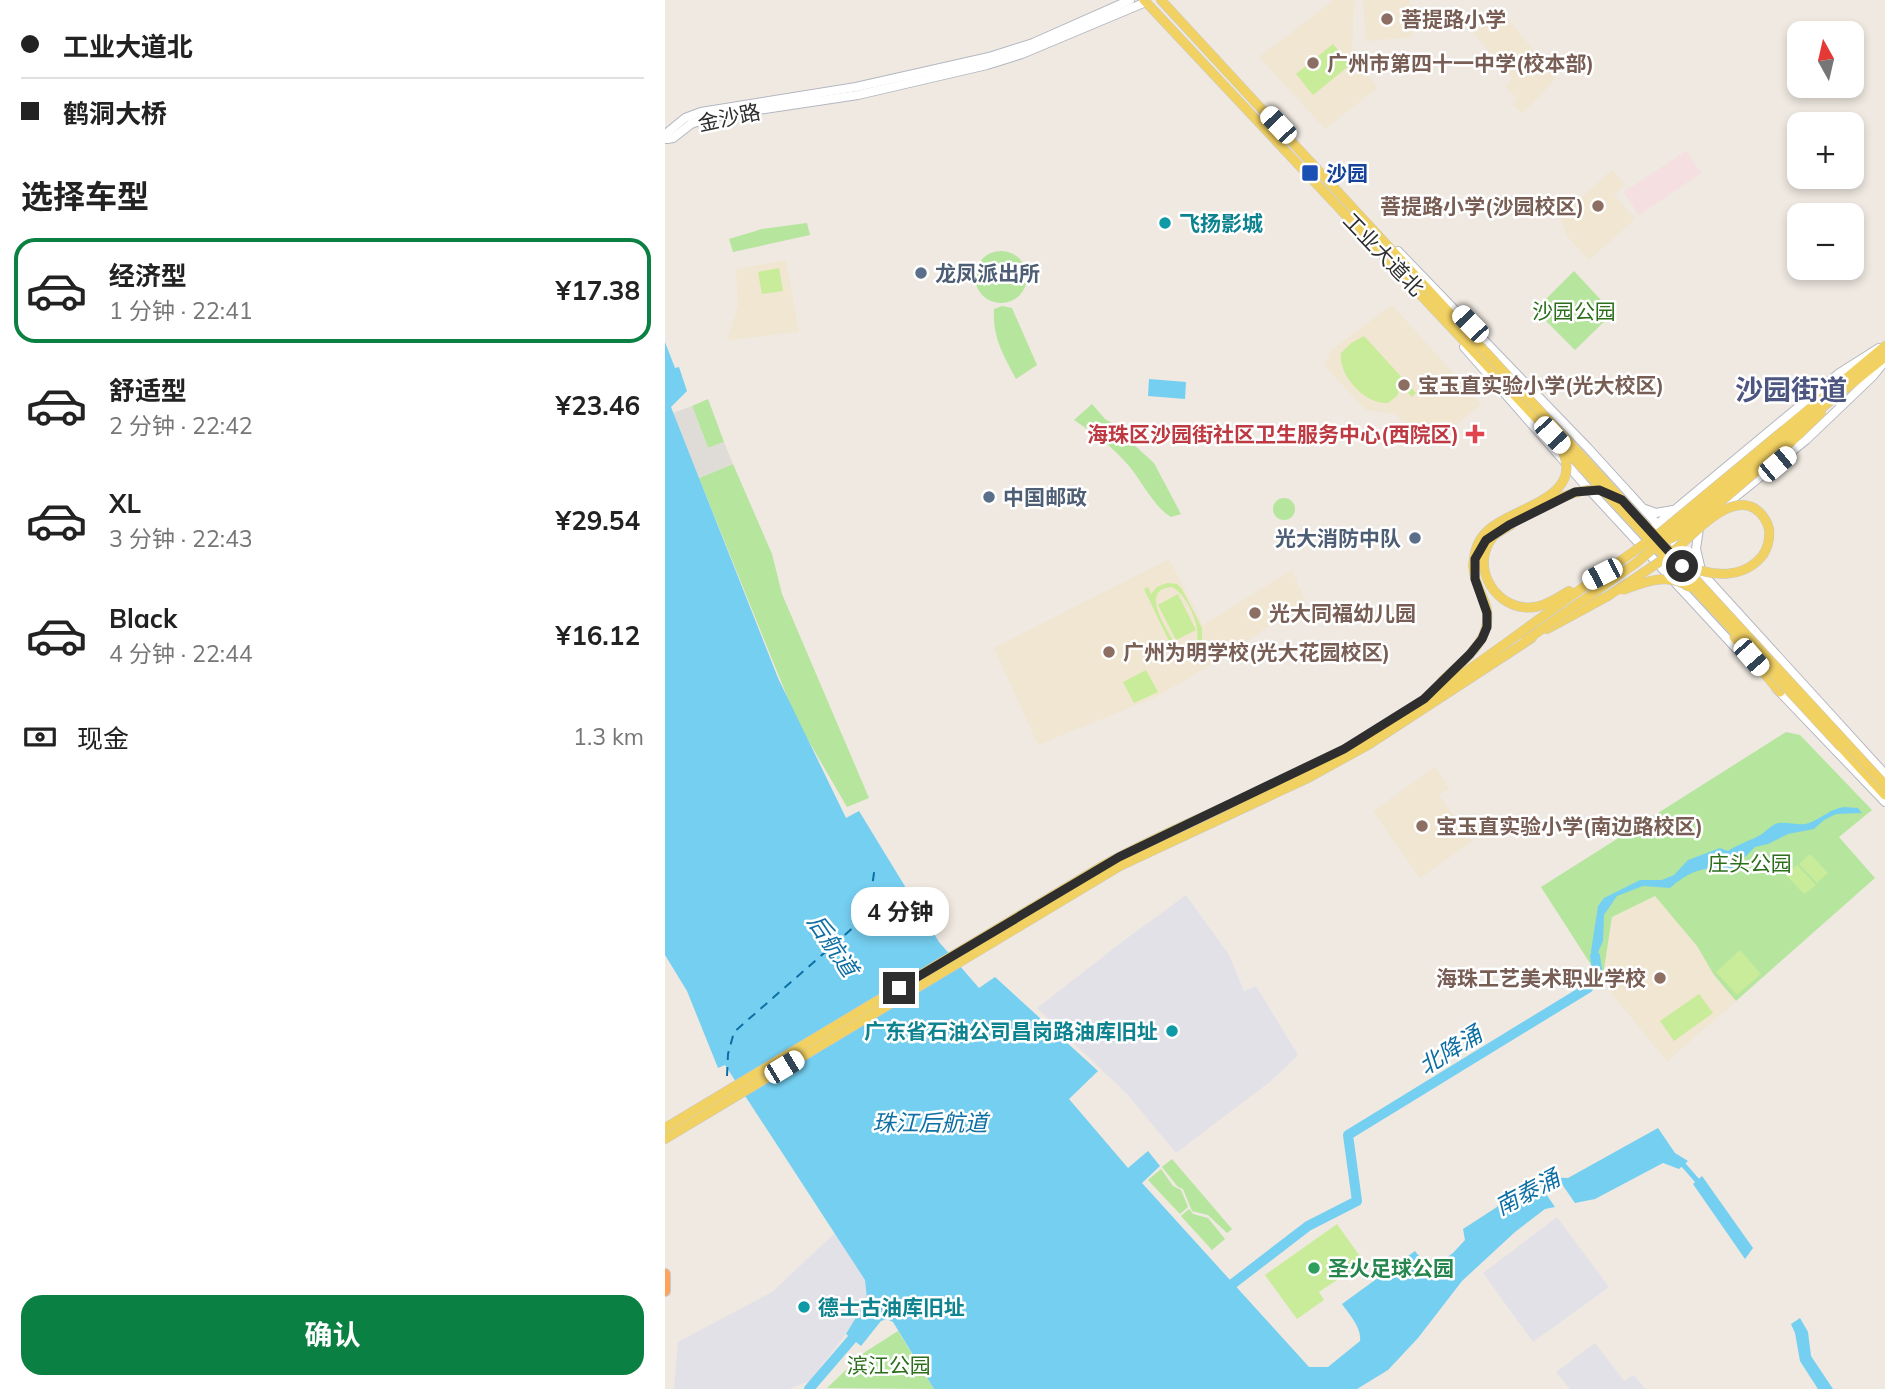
<!DOCTYPE html>
<html lang="zh">
<head>
<meta charset="utf-8">
<style>
  body { margin:0; font-family:Mulish,"Noto Sans SC",sans-serif; background:#f2f2f2; color:#222; height:100vh; display:flex; flex-direction:column; font-size:26px; white-space:nowrap }
  * { box-sizing:border-box; margin:0 }
  p { font-size:23px; color:#767676 }
  .icon { flex:none; width:38px; height:38px; fill:none; stroke:currentColor; stroke-width:2; stroke-linecap:round; stroke-linejoin:round }
  .map { position:relative; flex:1; overflow:hidden }
  .sheet { display:flex; flex-direction:column; background:#fff; width:665px }
  .sheet>* { flex:none }
  .banner { display:grid; align-content:center; height:154px; padding:0 21px; background:#fff }
  .needle { width:46px; rotate:352deg }
  .buttons { position:absolute; left:1122px; top:21px; display:grid; gap:14px }
  .buttons a { display:grid; place-items:center; width:77px; height:77px; border-radius:14px; background:#fff; box-shadow:0 4px 10px #0003; font-size:35px }
  .end { position:absolute; width:32px; height:32px; margin:-16px; border:9px solid #2e2e2e; background:#fff; box-shadow:0 0 0 4px #fff }
  .from { border-radius:50% }
  .bubble { position:absolute; height:49px; border-radius:21px; background:#fff; box-shadow:0 4px 10px #0003; font-size:23px; font-weight:700; line-height:49px; text-align:center }
  .car { position:absolute; width:21px; height:42px; margin:-21px -10px; border-radius:9px; box-shadow:0 0 5px 2px #0007; background:linear-gradient(#fff 24%,#345 0 40%,#fff 0 76%,#345 0 86%,#fff 0) }
  .banner b { display:flex; align-items:center; gap:24px; height:66px; font-size:26px }
  .banner b+b { border-top:2px solid #e0e0e0 }
  .banner i { width:18px; height:18px; background:#222 }
  ul { padding:0; list-style:none }
  li { display:flex; align-items:center; gap:21px; height:105px; margin:0 14px 10px; padding:0 7px; border:4px solid transparent; border-radius:21px }
  li div { flex:1 }
  li b { display:block; font-size:26px }
  li em { font-style:normal; font-weight:700 }
  li.current { border-color:#0b8043 }
  li>.icon { width:63px; height:63px; stroke-width:1.5 }
  h2 { padding:0 21px; font-size:32px; line-height:84px }
  .pay { display:flex; align-items:center; gap:18px; height:77px; padding:0 21px; font-size:26px }
  .pay p { margin-inline-start:auto }
  .action { display:flex; gap:14px; margin-top:auto; padding:14px 21px }
  .action a { flex:1; height:80px; border-radius:21px; background:#0b8043; color:#fff; font-size:28px; font-weight:700; line-height:80px; text-align:center }
  main { display:flex; flex:1; min-height:0 }
  .map>svg:first-child { display:block }
</style>
</head>
<body>
<main>
<section class="sheet">
<div class="banner">
<b><i class="from"></i>工业大道北</b>
<b><i></i>鹤洞大桥</b>
</div>
<h2>选择车型</h2>
<ul>
<li class="current"><svg class="icon" aria-label="car" viewBox="0 0 24 24"><path d="M5 17H2v-5l4-1 3-4h7l3 4 3 1v5h-3M9 17h6M6 11h13"/><circle cx="7" cy="17" r="2"/><circle cx="17" cy="17" r="2"/></svg><div><b>经济型</b><p>1 分钟 · 22:41</p></div><em>¥17.38</em></li>
<li><svg class="icon" aria-label="car" viewBox="0 0 24 24"><path d="M5 17H2v-5l4-1 3-4h7l3 4 3 1v5h-3M9 17h6M6 11h13"/><circle cx="7" cy="17" r="2"/><circle cx="17" cy="17" r="2"/></svg><div><b>舒适型</b><p>2 分钟 · 22:42</p></div><em>¥23.46</em></li>
<li><svg class="icon" aria-label="car" viewBox="0 0 24 24"><path d="M5 17H2v-5l4-1 3-4h7l3 4 3 1v5h-3M9 17h6M6 11h13"/><circle cx="7" cy="17" r="2"/><circle cx="17" cy="17" r="2"/></svg><div><b>XL</b><p>3 分钟 · 22:43</p></div><em>¥29.54</em></li>
<li><svg class="icon" aria-label="car" viewBox="0 0 24 24"><path d="M5 17H2v-5l4-1 3-4h7l3 4 3 1v5h-3M9 17h6M6 11h13"/><circle cx="7" cy="17" r="2"/><circle cx="17" cy="17" r="2"/></svg><div><b>Black</b><p>4 分钟 · 22:44</p></div><em>¥16.12</em></li>
</ul>
<div class="pay"><svg class="icon" aria-label="cash" viewBox="0 0 24 24"><path d="M3 7h18v10H3z"/><circle cx="12" cy="12" r="2"/></svg>现金<p>1.3 km</p></div>
<div class="action"><a>确认</a></div>
</section>
<div class="map">
<svg width="1220" height="1389" viewBox="0 0 1220 1389">
  <rect width="100%" height="100%" fill="#efe9e1"/>
  <g fill="#e3e1e8">
    <polygon points="521,895 564,955 579,991 591,986 633,1055 606,1081 511,1153 462,1094 372,1008 457,942"/>
    <polygon points="892,1217 944,1287 868,1342 818,1273"/>
    <polygon points="170,1233 200,1280 203,1299 187,1326 145,1381 124,1389 9,1389 13,1342 107,1292"/>
    <polygon points="930,1343 959,1381 969,1375 980,1389 905,1389 891,1372"/>
  </g>
  <g fill="#f0e6d1">
    <polygon points="669,0 689,0 687,52 712,88 660,129 594,57"/>
    <polygon points="698,0 744,0 747,37 701,41"/>
    <polygon points="838,13 891,78 858,114 847,104 852,99 840,86 848,78 808,33"/>
    <polygon points="947,170 960,184 949,195 970,219 924,260 902,236 895,217"/>
    <polygon points="121,260 134,332 62,340 73,306 71,269"/>
    <polygon points="727,305 816,404 765,446 730,414 701,410 660,366 666,350"/>
    <polygon points="504,559 538,625 627,570 640,601 560,656 493,696 373,745 329,648"/>
    <polygon points="770,767 784,788 774,795 807,841 755,878 708,811"/>
    <polygon points="990,896 1032,946 1049,975 1071,1001 1002,1061 937,982 947,917"/>
  </g>
  <polygon fill="#f5dfe0" points="1021,151 1036,173 974,215 959,192"/>
  <g fill="#b6e59e">
    <polygon points="142,223 145,235 68,252 64,239 97,229"/>
    <circle cx="336" cy="277" r="26"/>
    <polygon points="909,271 948,313 910,350 870,310"/>
    <path d="M337 306 347 308 372 365 351 379C338 355 327 336 329 309Z"/>
    <polygon points="43,399 59,442 43,448 27,406"/>
    <path d="M427 404 440 419 455 428 468 444 489 463 516 514 506 517C489 507 478 483 464 466 448 447 430 434 409 420Z"/>
    <polygon points="68,464 107,554 117,594 204,798 182,807 132,721 34,478"/>
    <circle cx="619" cy="509" r="11"/>
    <polygon points="1121,732 1135,735 1207,810 1174,837 1210,878 1071,1001 1049,975 1032,946 990,896 947,917 937,982 876,887"/>
    <polygon points="507,1159 567,1229 562,1233 543,1215 527,1211 518,1189 513,1187 497,1167"/>
    <polygon points="496,1169 508,1186 516,1190 523,1207 515,1214 483,1180"/>
    <polygon points="524,1209 528,1214 543,1218 560,1239 547,1250 516,1216"/>
    <polygon points="233,1331 269,1389 162,1388 200,1352"/>
  </g>
  <g fill="#c9ec9a" fill-rule="evenodd">
    <polygon points="668,44 685,65 648,95 631,74"/>
    <polygon points="114,268 118,291 97,294 93,272"/>
    <path d="M699 336 751 393 747 397 736 385 732 396 723 403C700 405 673 375 676 353L686 343Z"/>
    <path d="M502 583 512 584 517 589 537 628V640L526 650H514L505 643 479 589 483 587 486 594 492 587ZM507 587C521 593 536 626 532 640L525 646H515L509 642C501 627 474 589 507 587Z"/>
    <polygon points="513,594 531,630 511,640 493,605"/>
    <polygon points="481,670 493,692 469,703 458,682"/>
    <polygon points="1145,854 1163,873 1152,883 1134,864"/>
    <polygon points="1132,865 1151,885 1139,894 1121,875"/>
    <polygon points="1075,950 1096,974 1072,995 1051,972"/>
    <polygon points="1034,994 1048,1013 1009,1041 995,1021"/>
    <polygon points="672,1224 699,1262 654,1292 659,1300 632,1319 600,1275"/>
  </g>
  <polygon fill="#dfdcd8" points="27,406 43,448 59,442 68,464 34,478 8,413"/>
  <g fill="#75cff0">
    <path d="M0 342 10 368 14 367 22 391 6 407 113 678 181 818 194 811 274 942 314 988 330 977 433 1071 404 1099 463 1168 483 1151 495 1166 477 1183 644 1367H663L695 1341C697 1328 684 1314 677 1304L750 1251 765 1270 788 1253 800 1240 798 1229 832 1207 837 1197 871 1177 903 1178 993 1128 1010 1153 1023 1161 1014 1169 998 1163 930 1199 880 1209 850 1232 797 1281 753 1338 723 1370 692 1389H269L228 1322 222 1319 216 1321 196 1346 181 1334 202 1299 200 1280 60 1065 53 1068 22 991 0 955Z"/>
    <polygon points="484,379 521,382 520,399 483,396"/>
    <path d="M1179 807 1193 808 1197 813 1171 814 1159 820 1149 829 1123 834 1103 844 1090 847 1068 869C1042 865 1025 870 1005 888L978 886 952 896 939 915 938 941 931 957 932 969 931 968 926 951 933 906 939 898 975 880H997L1009 875 1023 860 1055 848 1063 851C1073 844 1085 841 1097 834 1101 831 1106 826 1110 824 1121 820 1133 827 1144 823 1157 818 1165 809 1179 807Z"/>
    <polygon points="1037,1176 1088,1248 1080,1259 1028,1184"/>
    <polygon points="1135,1318 1143,1332 1146,1356 1168,1389 1153,1389 1135,1361 1130,1333 1126,1324"/>
  </g>
  <polygon fill="#efe9e1" points="871,1173 890,1174 912,1206 892,1210 868,1175"/>
  <g fill="none" stroke-linecap="round" stroke-linejoin="round">
    <polyline stroke="#75cff0" stroke-width="5" points="1015,1161 1036,1185"/>
    <g stroke="#75cff0" stroke-width="10">
      <polyline points="557,1292 643,1226 692,1201 683,1135 923,988 932,969 930,956"/>
      <polyline points="144,1389 187,1339"/>
    </g>
    <polyline stroke="#0d6fa3" stroke-width="2" stroke-dasharray="9 7" stroke-linecap="butt" points="62,1076 63,1054 69,1032 198,919 204,908 210,866"/>
    <g stroke="#b4b7c1" stroke-width="10">
      <g id="secondary">
        <polyline points="2,139 8,138 26,124 46,117 193,95 322,65 357,54 481,2"/>
        <polyline points="2,139 3,132 20,118 36,112 191,87 324,57 368,43 465,0"/>
        <polyline points="733,251 923,448 1220,774"/>
        <polyline points="799,347 919,484 1091,670"/>
        <polyline points="980,509 991,513 1008,510"/>
        <polyline points="1054,510 1141,440 1208,376 1220,361"/>
        <polyline points="989,527 1173,374 1214,348"/>
        <polyline points="1034,528 1031,549 1036,570"/>
        <polyline points="1111,688 1220,802"/>
      </g>
    </g>
    <g stroke="#c9c9c9" stroke-width="10">
      <g id="primary">
        <polyline points="479,0 887,435"/>
        <polyline points="496,0 816,347"/>
        <polyline points="1119,430 1220,346"/>
        <polyline points="1123,435 1220,357"/>
        <polyline points="1127,441 1156,413"/>
        <path d="M846 525C840 529 832 532 828 537 803 568 833 613 870 607 883 605 893 597 904 591"/>
        <polyline points="882,629 943,596"/>
        <polyline points="1069,637 1115,692"/>
        <path d="M777 681C798 661 832 637 820 603 814 588 807 577 809 561"/>
        <polyline points="1176,747 1220,795"/>
        <path d="M0 1128 437 866C516 822 602 792 682 748 770 699 854 632 937 574"/>
        <polyline points="0,1139 455,866 641,779 703,745 867,638"/>
      </g>
    </g>
    <g stroke="#c9c9c9" stroke-width="12">
      <polyline id="highway" points="0,1274 0,1291"/>
    </g>
    <use href="#secondary" stroke="#fff" stroke-width="8"/>
    <use href="#primary" stroke="#f2d163" stroke-width="9"/>
    <use href="#highway" stroke="#ffa35c" stroke-width="10"/>
    <g stroke="#c9c9c9" stroke-width="10" stroke-linecap="butt">
      <g id="primary-bridge">
        <polyline points="816,347 1220,785"/>
        <polyline points="887,435 1176,747"/>
        <path d="M840 527C867 513 910 483 940 491"/>
        <polyline points="1002,540 1020,532 1127,441"/>
        <path d="M808 568C809 557 810 546 817 537 839 506 924 502 896 448"/>
        <polyline points="937,574 996,532 1119,430"/>
        <path d="M958 590C979 582 1003 572 1024 587"/>
        <path d="M943 596C964 582 985 569 1005 554 1025 539 1061 493 1089 508 1097 513 1102 521 1104 529 1105 538 1103 547 1098 555 1078 580 1045 577 1020 564"/>
        <polyline points="860,641 971,563 1123,435"/>
      </g>
    </g>
    <use href="#primary-bridge" stroke="#f2d163" stroke-width="9"/>
  </g>
  <g fill="none" stroke-linecap="round" stroke-linejoin="round">
    <polyline stroke="#2e2e2e" stroke-width="9" points="234,988 454,857 679,749 759,699 805,654 817,639 822,627 822,613 810,579 810,559 821,540 844,525 910,492 934,490 957,500 1017,566"/>
  </g>
  <g fill="#8d6e63" stroke="#fff" stroke-width="2.5">
    <circle cx="722" cy="19" r="7"/>
    <circle cx="648" cy="63" r="7"/>
    <circle cx="933" cy="206" r="7"/>
    <circle cx="739" cy="385" r="7"/>
    <circle cx="590" cy="613" r="7"/>
    <circle cx="444" cy="652" r="7"/>
    <circle cx="757" cy="826" r="7"/>
    <circle cx="995" cy="978" r="7"/>
  </g>
  <rect fill="#1a4fb4" stroke="#fff" stroke-width="2.5" x="636" y="164" width="18" height="18" rx="3.5"/>
  <g fill="#0f9aa8" stroke="#fff" stroke-width="2.5">
    <circle cx="500" cy="223" r="7"/>
    <circle cx="507" cy="1031" r="7"/>
    <circle cx="139" cy="1307" r="7"/>
  </g>
  <g fill="#5c6f8a" stroke="#fff" stroke-width="2.5">
    <circle cx="256" cy="273" r="7"/>
    <circle cx="324" cy="497" r="7"/>
    <circle cx="750" cy="538" r="7"/>
  </g>
  <path fill="#e0444e" stroke="#fff" stroke-width="2.5" d="M806.5 423.5h7v7h7v7h-7v7h-7v-7h-7v-7h7z"/>
  <circle fill="#2e9e5b" stroke="#fff" stroke-width="2.5" cx="649" cy="1268" r="7"/>
  <g text-anchor="middle" dominant-baseline="central" stroke-width="5" stroke-linejoin="round" paint-order="stroke">
    <g font-size="21" font-weight="bold" fill="#785e54" stroke="#fff" text-anchor="start">
      <text x="736" y="19">菩提路小学</text>
      <text x="662" y="63">广州市第四十一中学(校本部)</text>
      <text x="919" y="206" text-anchor="end">菩提路小学(沙园校区)</text>
      <text x="753" y="385">宝玉直实验小学(光大校区)</text>
      <text x="604" y="613">光大同福幼儿园</text>
      <text x="458" y="652">广州为明学校(光大花园校区)</text>
      <text x="771" y="826">宝玉直实验小学(南边路校区)</text>
      <text x="981" y="978" text-anchor="end">海珠工艺美术职业学校</text>
    </g>
    <g font-size="21" fill="#2e2e2e" stroke="#fff">
      <text transform="translate(64 117) rotate(-12)">金沙路</text>
      <text transform="translate(719 254) rotate(46)">工业大道北</text>
    </g>
    <g font-size="21" font-weight="bold" fill="#164399" stroke="#fff" text-anchor="start">
      <text x="661" y="173">沙园</text>
    </g>
    <g font-size="21" font-weight="bold" fill="#0d838f" stroke="#fff" text-anchor="start">
      <text x="514" y="223">飞扬影城</text>
      <text x="493" y="1031" text-anchor="end">广东省石油公司昌岗路油库旧址</text>
      <text x="153" y="1307">德士古油库旧址</text>
    </g>
    <g font-size="21" font-weight="bold" fill="#4e5e75" stroke="#fff" text-anchor="start">
      <text x="270" y="273">龙凤派出所</text>
      <text x="338" y="497">中国邮政</text>
      <text x="736" y="538" text-anchor="end">光大消防中队</text>
    </g>
    <g font-size="21" fill="#2c6e1b" stroke="#fff">
      <text x="909" y="311">沙园公园</text>
      <text x="1085" y="863">庄头公园</text>
      <text x="224" y="1365">滨江公园</text>
    </g>
    <g font-size="21" font-weight="bold" fill="#be3a42" stroke="#fff" text-anchor="end">
      <text x="794" y="434">海珠区沙园街社区卫生服务中心(西院区)</text>
    </g>
    <g font-size="21" font-weight="bold" fill="#27864d" stroke="#fff" text-anchor="start">
      <text x="663" y="1268">圣火足球公园</text>
    </g>
    <g font-size="23" font-style="italic" fill="#0d6fa3" stroke="#fff">
      <text transform="translate(168 945) rotate(56)">后航道</text>
      <text transform="translate(785 1050) rotate(-32)">北降涌</text>
      <text x="265" y="1122">珠江后航道</text>
      <text transform="translate(862 1192) rotate(-28)">南泰涌</text>
    </g>
    <g font-size="28" font-weight="bold" fill="#4d5680" stroke="#fff">
      <text x="1126" y="389">沙园街道</text>
    </g>
  </g>
</svg>
<div class="buttons">
<a><svg class="needle" viewBox="-14 -14 28 28"><path d="M0-13l5 13h-10z" fill="#e53935"/><path d="M0 13l5-13h-10z" fill="#767676"/></svg></a>
<a>+</a>
<a>−</a>
</div>
<i class="end from" style="left:1017px;top:566px"></i>
<i class="end" style="left:234px;top:988px"></i>
<div class="bubble" style="left:186px;top:887px;width:98px">4 分钟</div>
<i class="car" style="left:613px;top:125px;rotate:317deg"></i>
<i class="car" style="left:805px;top:324px;rotate:316deg"></i>
<i class="car" style="left:887px;top:435px;rotate:137deg"></i>
<i class="car" style="left:1112px;top:464px;rotate:50deg"></i>
<i class="car" style="left:937px;top:574px;rotate:243deg"></i>
<i class="car" style="left:1086px;top:657px;rotate:139deg"></i>
<i class="car" style="left:119px;top:1067px;rotate:59deg"></i>
</div>
</main>
</body>
</html>
